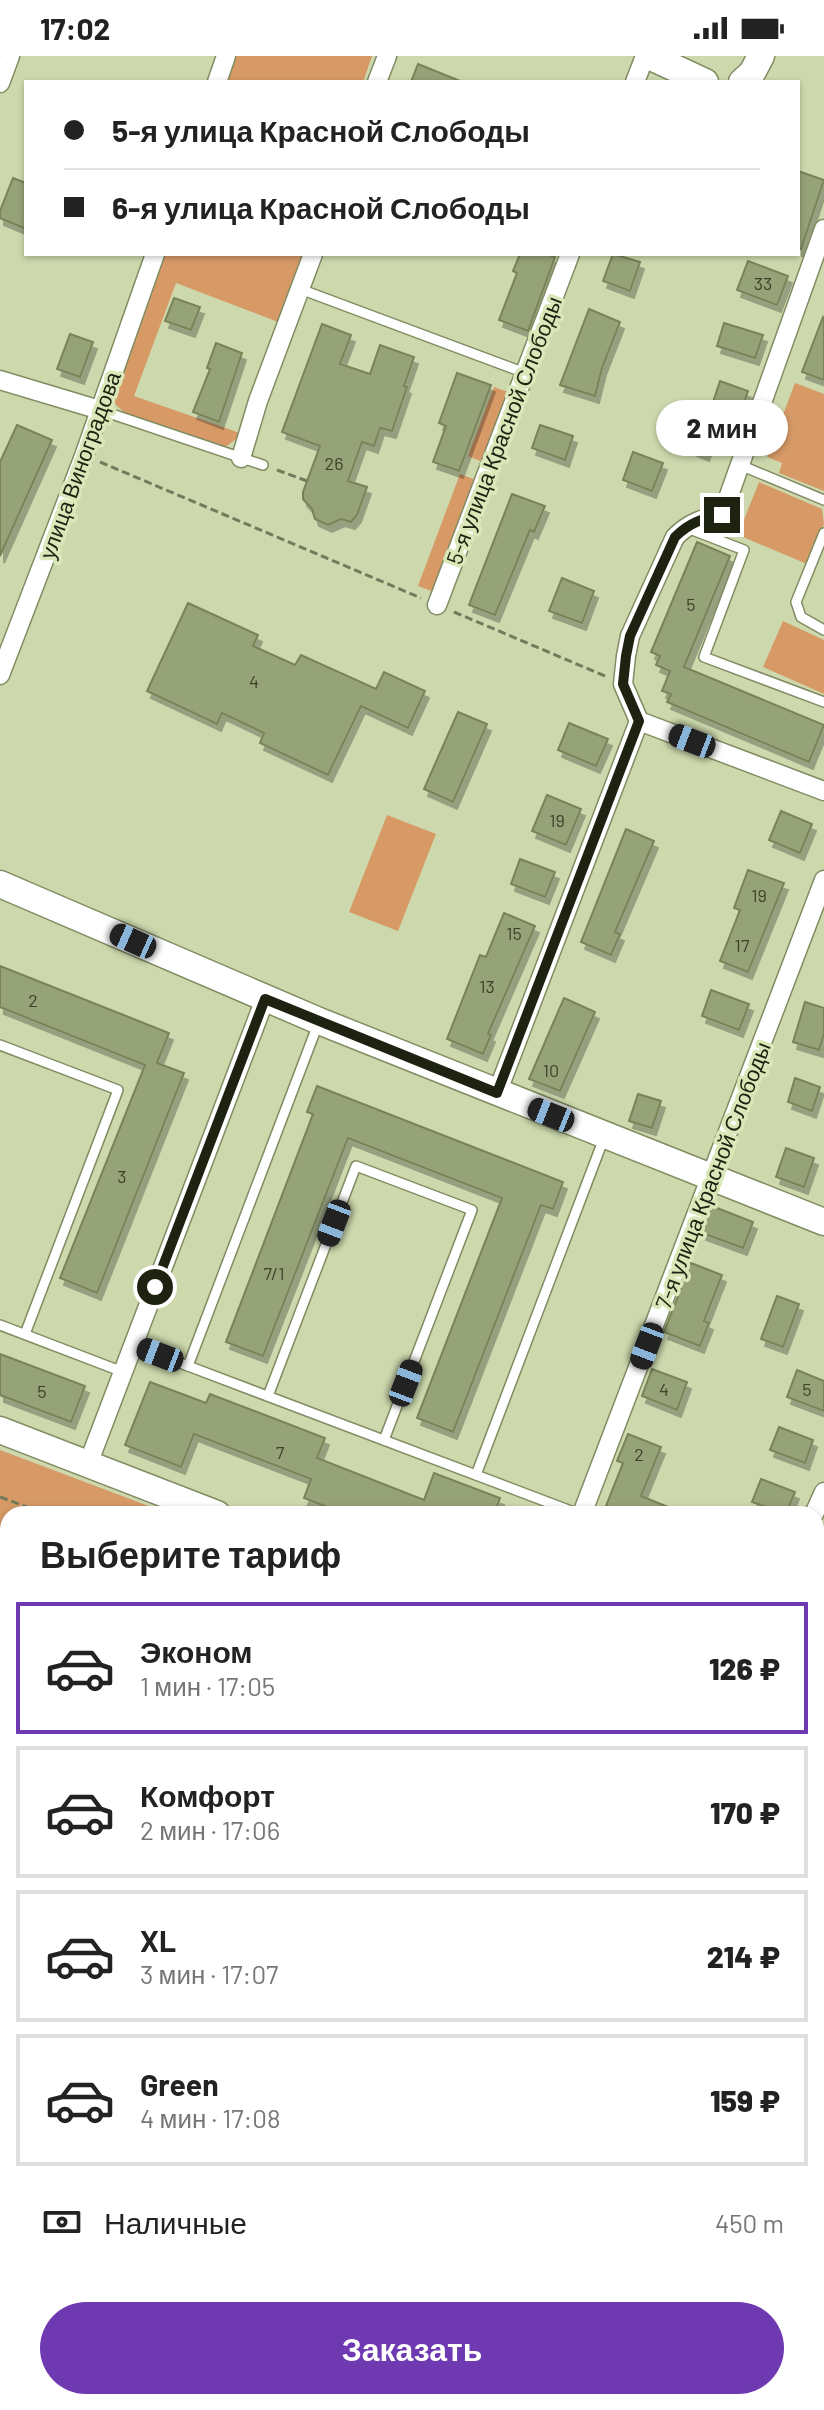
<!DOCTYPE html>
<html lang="ru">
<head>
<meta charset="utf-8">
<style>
  body { margin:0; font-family:Barlow,sans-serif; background:#f2f2f2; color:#222; height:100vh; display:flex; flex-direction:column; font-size:30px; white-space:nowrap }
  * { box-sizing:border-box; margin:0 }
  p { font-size:26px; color:#767676 }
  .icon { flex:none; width:44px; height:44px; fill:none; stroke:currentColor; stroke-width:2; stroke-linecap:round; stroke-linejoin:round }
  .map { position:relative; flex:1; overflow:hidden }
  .side { position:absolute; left:0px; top:1450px; width:824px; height:904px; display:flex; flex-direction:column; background:#fff; border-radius:24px 24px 0 0; box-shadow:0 2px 6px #0004 }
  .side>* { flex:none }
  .hud { position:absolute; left:24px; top:24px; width:776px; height:176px; border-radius:0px; box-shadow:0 2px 6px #0004; display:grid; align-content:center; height:176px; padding:0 40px; background:#fff }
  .end { position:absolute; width:36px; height:36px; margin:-18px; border:10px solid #1e2211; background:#fff; box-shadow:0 0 0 4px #fff }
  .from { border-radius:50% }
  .bubble { position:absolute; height:56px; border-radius:28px; background:#fff; box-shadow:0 2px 6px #0004; font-size:26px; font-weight:800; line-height:56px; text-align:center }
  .car { position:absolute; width:24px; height:48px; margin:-24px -12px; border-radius:10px; box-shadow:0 0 6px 2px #0007; background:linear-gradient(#222 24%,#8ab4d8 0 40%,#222 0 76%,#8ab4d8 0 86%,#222 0) }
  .hud b { display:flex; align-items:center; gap:28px; height:76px; font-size:30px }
  .hud b+b { border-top:2px solid #e0e0e0 }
  .hud i { width:20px; height:20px; background:#222 }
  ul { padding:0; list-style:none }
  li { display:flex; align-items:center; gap:24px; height:132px; margin:0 16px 12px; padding:0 24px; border:4px solid #e0e0e0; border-radius:0px }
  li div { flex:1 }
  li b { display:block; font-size:30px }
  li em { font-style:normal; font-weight:800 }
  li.on { border-color:#6f3ab1 }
  li>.icon { width:72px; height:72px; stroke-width:1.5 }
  h2 { padding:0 40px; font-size:36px; line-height:96px }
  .pay { display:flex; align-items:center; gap:20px; height:88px; padding:0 40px; font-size:30px }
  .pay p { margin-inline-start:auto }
  .action { display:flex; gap:16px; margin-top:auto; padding:16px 40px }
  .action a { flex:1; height:92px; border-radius:48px; background:#6f3ab1; color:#fff; font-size:32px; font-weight:800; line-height:92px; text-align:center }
  .status { display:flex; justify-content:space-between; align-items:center; height:56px; padding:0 40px; background:#fff; direction:ltr }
  .status svg { height:22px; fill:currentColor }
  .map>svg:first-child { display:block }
</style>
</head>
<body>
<div class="status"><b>17:02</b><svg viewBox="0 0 49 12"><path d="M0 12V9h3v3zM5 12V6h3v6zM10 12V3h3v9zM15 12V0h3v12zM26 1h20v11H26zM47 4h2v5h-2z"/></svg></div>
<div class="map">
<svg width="824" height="2354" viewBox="0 0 824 2354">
  <defs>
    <filter id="shadow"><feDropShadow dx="4" dy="7" stdDeviation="0" flood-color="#0004"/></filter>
  </defs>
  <rect width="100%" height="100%" fill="#cdd9ad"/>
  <g fill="#d79a67" fill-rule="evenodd">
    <polygon points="236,0 372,0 363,26 226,26"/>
    <path d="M162 198H305L243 378 224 392 127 359 114 347 111 338ZM176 227 278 266 240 377 134 340Z"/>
    <polygon points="795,327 824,338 824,435 779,417 782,407 767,401"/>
    <polygon points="494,331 511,337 485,407 468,400"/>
    <polygon points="460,418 479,425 437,537 418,530"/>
    <polygon points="759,426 822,453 824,468 807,508 738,479"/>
    <polygon points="783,565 824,584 824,638 763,611"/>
    <polygon points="387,759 436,778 398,875 349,856"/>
    <polygon points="0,1394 170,1458 8,1458 8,1497 0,1494"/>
  </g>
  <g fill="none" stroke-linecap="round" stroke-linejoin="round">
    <polyline stroke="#72b9eb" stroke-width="5" points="819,1481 824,1483"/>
  </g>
  <g fill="#96a277" stroke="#788359" stroke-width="2" filter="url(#shadow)">
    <polygon points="418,8 460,25 460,26 411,26"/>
    <polygon points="798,115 824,124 801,193 798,193"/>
    <polygon points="13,122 26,127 26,173 0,162 0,155"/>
    <polygon points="520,198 546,198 555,201 528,275 499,264 517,217 513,215"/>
    <polygon points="613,198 640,206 630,235 603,225"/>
    <polygon points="748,205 788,220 777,249 737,234"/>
    <polygon points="174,242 200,251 191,274 165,265"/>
    <polygon points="589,253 620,266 602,312 595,340 560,329"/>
    <polygon points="823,261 824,262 824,324 802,316"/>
    <polygon points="724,267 763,279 755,302 717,290"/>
    <polygon points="322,268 351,279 340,308 370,318 380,289 414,301 404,330 407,331 392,375 380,372 374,390 362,386 348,425 367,431 357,459 351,466 341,463 328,469 315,463 312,453 303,443 303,436 320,390 282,376"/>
    <polygon points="70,278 93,286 80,321 57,313"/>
    <polygon points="216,287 242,297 219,366 193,356 210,313 207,312"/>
    <polygon points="457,317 491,329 459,415 433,406 446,370 439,367"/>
    <polygon points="720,325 748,335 740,358 712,349"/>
    <polygon points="687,360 716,371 705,398 676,386"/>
    <polygon points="17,369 52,384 0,500 0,406"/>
    <polygon points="540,369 573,380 565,404 532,392"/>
    <polygon points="633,396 663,407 652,435 623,424"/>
    <polygon points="512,438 545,450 534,476 530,474 495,559 469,549"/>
    <polygon points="697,486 730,500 684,611 824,669 809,706 667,646 671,638 662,635 670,615 656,609 660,600 651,596"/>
    <polygon points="562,522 594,535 582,567 549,555"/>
    <polygon points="188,547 258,579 253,590 295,609 301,599 376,633 384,616 425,635 408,672 361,650 328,719 260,687 264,677 222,657 217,668 147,635"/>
    <polygon points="458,656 487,668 453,746 424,733"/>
    <polygon points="569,667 608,683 596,710 558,694"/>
    <polygon points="547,739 581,753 566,789 532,775"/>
    <polygon points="781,755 812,768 800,797 769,784"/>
    <polygon points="626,773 654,785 615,876 620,878 611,899 581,886"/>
    <polygon points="520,803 555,816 545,841 511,828"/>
    <polygon points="748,814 784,827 748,916 720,905 740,854 734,852"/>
    <polygon points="504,857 535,870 488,978 491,979 483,998 447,983 480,899 486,901"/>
    <polygon points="0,910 169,977 157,1007 184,1017 97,1237 60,1222 145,1009 0,951"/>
    <polygon points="711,934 749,948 739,974 702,960"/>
    <polygon points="564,942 595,956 560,1035 529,1023"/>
    <polygon points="805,946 824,952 824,978 819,994 793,986"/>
    <polygon points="795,1022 820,1031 812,1055 788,1046"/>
    <polygon points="317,1030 563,1126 553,1153 541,1149 453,1376 417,1362 502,1142 348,1082 263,1300 226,1286 313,1058 307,1056"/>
    <polygon points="638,1038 661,1045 652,1072 629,1065"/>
    <polygon points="786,1092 814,1102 804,1131 776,1121"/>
    <polygon points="712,1150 753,1166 743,1192 702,1177"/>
    <polygon points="691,1207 722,1219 704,1265 709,1267 700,1290 664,1276"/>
    <polygon points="777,1240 799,1248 783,1291 761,1283"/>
    <polygon points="0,1298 85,1330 71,1366 0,1339"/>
    <polygon points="652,1313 687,1326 677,1354 642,1340"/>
    <polygon points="797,1314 824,1325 824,1355 787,1341"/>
    <polygon points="150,1326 206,1347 210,1338 325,1382 317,1402 424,1444 434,1417 500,1442 494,1458 345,1458 304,1442 311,1423 194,1378 181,1411 125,1389"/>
    <polygon points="779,1371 813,1384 805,1407 770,1394"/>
    <polygon points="628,1378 661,1391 641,1440 685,1458 626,1458 606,1450 623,1407 617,1405"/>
    <polygon points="761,1423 795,1436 786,1458 752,1446"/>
  </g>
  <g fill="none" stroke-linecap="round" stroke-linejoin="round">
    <g stroke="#818c62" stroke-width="12">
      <g id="lane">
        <polyline points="300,233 525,317"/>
        <polyline points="100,354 263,409"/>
        <polyline points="740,409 824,444"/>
        <polyline points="687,472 744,494 704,601 824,646"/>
        <polyline points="824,477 796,546 801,561 824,574"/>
        <polyline points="318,968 188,1310 579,1458"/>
        <polyline points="0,989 118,1034 25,1278"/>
        <polyline points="0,1269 123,1316"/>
        <polyline points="133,1289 188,1310"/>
        <polyline points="268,1340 356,1110 472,1154 384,1384"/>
        <polyline points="476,1419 604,1082"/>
        <polyline points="0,1628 8,1631"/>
        <polyline points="0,1749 8,1728"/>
        <polyline points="0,2035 8,2014"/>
        <polyline points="0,2162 8,2165"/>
        <polyline points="0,2286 8,2272"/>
        <polyline points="73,2346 76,2354"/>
        <polyline points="261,2354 262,2346"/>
      </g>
    </g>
    <g stroke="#818c62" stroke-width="21">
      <g id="street">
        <polyline points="217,26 226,0"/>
        <polyline points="377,26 387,0"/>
        <polyline points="635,26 645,0"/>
        <polyline points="0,27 10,0"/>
        <polyline points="0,324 100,354"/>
        <polyline points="241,402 258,345 313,198"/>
        <polyline points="437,549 570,198"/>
        <polyline points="0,619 84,400 155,198"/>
        <polyline points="639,665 824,735"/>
        <path d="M497 1037 639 665 623 628 626 600 630 580 675 481C689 467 703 462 722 459L824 173"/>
        <polyline points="88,1408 265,943"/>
        <polyline points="582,1458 824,824"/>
        <polyline points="814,1458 824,1436"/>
        <polyline points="816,1776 824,1779"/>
        <polyline points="816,2335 824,2315"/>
        <polyline points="502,2354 505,2346"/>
        <polyline points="809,2354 812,2346"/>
      </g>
    </g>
    <g stroke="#818c62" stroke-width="29">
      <g id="secondary">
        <polyline points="649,0 705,26"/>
        <polyline points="742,26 752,17 761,0"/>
        <polyline points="0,828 319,965 824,1166"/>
        <polyline points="0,1374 217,1458"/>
        <polyline points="0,1508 8,1511"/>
      </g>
    </g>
    <g stroke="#737b5c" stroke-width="3" stroke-dasharray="8 4" stroke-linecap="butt">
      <polyline points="100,406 421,542"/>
      <polyline points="277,414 307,425"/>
      <polyline points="454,556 605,620"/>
      <polyline points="0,1441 46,1458"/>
    </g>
    <use href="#lane" stroke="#fff" stroke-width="9"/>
    <use href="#street" stroke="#fff" stroke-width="18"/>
    <use href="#secondary" stroke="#fff" stroke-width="26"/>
  </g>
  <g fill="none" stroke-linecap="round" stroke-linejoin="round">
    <path stroke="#1e2211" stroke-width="10" d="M155 1231 265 943 497 1037 639 665 623 628 626 600 630 580 675 481C689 467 703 462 722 459"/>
  </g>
  <g text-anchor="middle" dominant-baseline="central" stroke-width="7" stroke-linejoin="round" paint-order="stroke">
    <g font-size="18" fill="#3c422a">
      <text x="763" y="227">33</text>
      <text x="334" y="407">26</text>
      <text x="691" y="548">5</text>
      <text x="254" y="625">4</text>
      <text x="557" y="764">19</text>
      <text x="759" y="839">19</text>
      <text x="514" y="877">15</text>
      <text x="742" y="889">17</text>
      <text x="487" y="930">13</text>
      <text x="33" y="944">2</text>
      <text x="551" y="1014">10</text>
      <text x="122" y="1120">3</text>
      <text x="274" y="1217">7/1</text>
      <text x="664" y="1333">4</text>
      <text x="807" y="1333">5</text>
      <text x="42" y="1335">5</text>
      <text x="280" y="1396">7</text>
      <text x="639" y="1398">2</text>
    </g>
    <g font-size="22" fill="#1e2211" stroke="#dae7b9">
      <text transform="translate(503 374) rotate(-69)">5-я улица Красной Слободы</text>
      <text transform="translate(79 409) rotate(-70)">улица Виноградова</text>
      <text transform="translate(712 1119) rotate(-69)">7-я улица Красной Слободы</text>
    </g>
  </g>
</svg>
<i class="end from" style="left:155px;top:1231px"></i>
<i class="end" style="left:722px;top:459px"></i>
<div class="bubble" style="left:656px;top:344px;width:132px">2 мин</div>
<i class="car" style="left:692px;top:685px;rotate:291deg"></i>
<i class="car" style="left:133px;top:885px;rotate:294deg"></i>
<i class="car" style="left:551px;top:1059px;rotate:292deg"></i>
<i class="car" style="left:334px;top:1167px;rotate:201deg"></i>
<i class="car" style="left:647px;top:1290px;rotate:201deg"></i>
<i class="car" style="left:160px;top:1299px;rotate:291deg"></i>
<i class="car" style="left:406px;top:1327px;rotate:21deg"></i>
<div class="hud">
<b><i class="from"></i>5-я улица Красной Слободы</b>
<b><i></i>6-я улица Красной Слободы</b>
</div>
<section class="side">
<h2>Выберите тариф</h2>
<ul>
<li class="on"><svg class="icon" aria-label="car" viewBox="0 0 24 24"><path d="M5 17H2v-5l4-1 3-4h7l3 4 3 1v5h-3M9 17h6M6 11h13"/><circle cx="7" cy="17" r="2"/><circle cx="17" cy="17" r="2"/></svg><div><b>Эконом</b><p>1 мин · 17:05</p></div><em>126 ₽</em></li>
<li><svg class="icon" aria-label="car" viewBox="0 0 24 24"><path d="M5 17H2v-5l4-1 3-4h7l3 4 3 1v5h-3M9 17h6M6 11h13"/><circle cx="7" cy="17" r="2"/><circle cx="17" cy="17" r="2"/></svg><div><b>Комфорт</b><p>2 мин · 17:06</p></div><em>170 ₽</em></li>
<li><svg class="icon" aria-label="car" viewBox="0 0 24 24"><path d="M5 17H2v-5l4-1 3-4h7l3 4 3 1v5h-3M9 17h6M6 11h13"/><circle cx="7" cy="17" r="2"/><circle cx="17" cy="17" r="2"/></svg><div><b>XL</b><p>3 мин · 17:07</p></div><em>214 ₽</em></li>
<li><svg class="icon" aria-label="car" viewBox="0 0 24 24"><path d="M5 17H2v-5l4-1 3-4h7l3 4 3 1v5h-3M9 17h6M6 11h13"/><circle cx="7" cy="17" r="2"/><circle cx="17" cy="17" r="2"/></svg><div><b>Green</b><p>4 мин · 17:08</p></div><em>159 ₽</em></li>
</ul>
<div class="pay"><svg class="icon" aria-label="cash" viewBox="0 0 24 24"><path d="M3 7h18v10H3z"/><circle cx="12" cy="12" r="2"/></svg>Наличные<p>450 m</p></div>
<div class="action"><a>Заказать</a></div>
</section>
</div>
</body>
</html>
